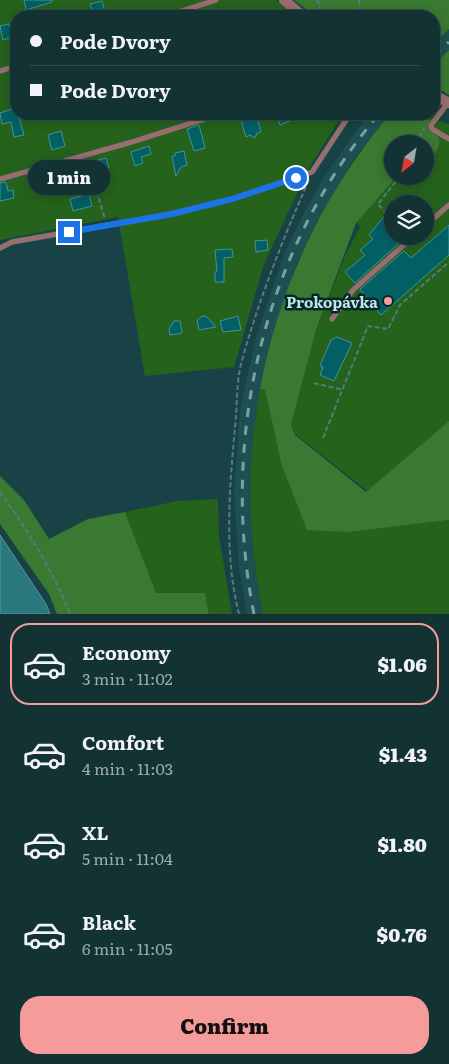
<!DOCTYPE html>
<html lang="en">
<head>
<meta charset="utf-8">
<style>
  body { margin:0; font-family:Literata,serif; background:#1b3a3c; color:#f1f3f6; height:100vh; display:flex; flex-direction:column; font-size:19px; white-space:nowrap }
  * { box-sizing:border-box; margin:0 }
  p { font-size:16px; color:#9caaac }
  .icon { flex:none; width:28px; height:28px; fill:none; stroke:currentColor; stroke-width:2; stroke-linecap:round; stroke-linejoin:round }
  .map { position:relative; height:614px; overflow:hidden }
  .panel { display:flex; flex-direction:column; background:#123234; flex:1 }
  .panel>* { flex:none }
  .banner { position:absolute; left:10px; top:10px; width:430px; height:110px; border-radius:20px; box-shadow:0 2px 12px #0003,0 0 0 1px #314d4f; display:grid; align-content:center; height:110px; padding:0 20px; background:#123234 }
  .needle { width:32px; rotate:211deg }
  .buttons { position:absolute; left:384px; top:135px; display:grid; gap:10px }
  .buttons a { display:grid; place-items:center; width:50px; height:50px; border-radius:50%; background:#123234; box-shadow:0 2px 12px #0003,0 0 0 1px #314d4f; font-size:25px }
  .end { position:absolute; width:22px; height:22px; margin:-11px; border:6px solid #1a73e8; background:#fff; box-shadow:0 0 0 2px #fff }
  .from { border-radius:50% }
  .bubble { position:absolute; height:35px; border-radius:18px; background:#123234; box-shadow:0 2px 12px #0003,0 0 0 1px #314d4f; font-size:16px; font-weight:800; line-height:35px; text-align:center }
  .banner b { display:flex; align-items:center; gap:18px; height:48px; font-size:19px }
  .banner b+b { border-top:1px solid #314d4f }
  .banner i { width:12px; height:12px; background:#f1f3f6 }
  ul { padding:9px 0 0; list-style:none }
  li { display:flex; align-items:center; gap:15px; height:82px; margin:0 10px 8px; padding:0 10px; border:2px solid transparent; border-radius:20px }
  li div { flex:1 }
  li b { display:block; font-size:19px }
  li em { font-style:normal; font-weight:800 }
  li.active { border-color:#f59b99 }
  li>.icon { width:45px; height:45px; stroke-width:1.5 }
  .cta { display:flex; gap:10px; margin-top:auto; padding:10px 20px }
  .cta a { flex:1; height:58px; border-radius:20px; background:#f59b99; color:#111; font-size:20px; font-weight:800; line-height:58px; text-align:center }
  .map>svg:first-child { display:block }
</style>
</head>
<body>
<div class="map">
<svg width="449" height="614" viewBox="0 0 449 614">
  <rect width="100%" height="100%" fill="#184245"/>
  <g fill="#1e5053">
    <polygon points="449,29 449,50 434,65 434,43"/>
    <polygon points="369,114 390,114 359,152 337,186 317,223 298,260 270,345 256,411 250,493 255,568 263,614 247,614 239,570 234,493 240,409 255,341 284,254 303,215 323,178"/>
  </g>
  <g fill="#25621c" fill-rule="evenodd">
    <polygon points="0,0 276,0 295,16 16,16 16,114 343,114 309,168 264,264 234,367 145,376 118,217 0,240"/>
    <path d="M427 117 449 124V434L370 493 295 434 291 425 316 330 345 256 360 227 356 222 393 176H425V144L422 118ZM392 204H425V236H392Z"/>
    <path d="M260 389H265L281 463 349 532 449 520V614H263C248 539 246 464 260 389Z"/>
    <polygon points="218,499 219,536 232,614 209,614 205,593 156,593 125,512 177,501"/>
  </g>
  <g fill="#3a7931">
    <polygon points="294,0 449,0 449,29 434,43 434,16 315,16"/>
    <polygon points="449,50 449,95 434,86 434,65"/>
    <path d="M390 114H426L440 141 438 148 432 158 425 157V144H392V176H397L356 223 316 330 291 425 295 435 366 492 449 421V520L349 532 307 530 281 463 265 389H260C279 287 323 193 390 114Z"/>
    <polygon points="0,476 24,500 49,539 88,519 125,512 156,593 205,593 209,614 57,614 49,594 0,524"/>
  </g>
  <polygon fill="#2a787d" stroke="#57989c" points="0,535 46,604 50,614 0,614"/>
  <g fill="#026065" stroke="#439398">
    <polygon points="24,0 52,0 52,2 26,10"/>
    <polygon points="102,1 106,16 94,16 90,4"/>
    <polygon points="9,24 13,37 3,40 0,26"/>
    <polygon points="16,108 16,114 18,114 24,135 14,137 11,122 2,124 0,113"/>
    <polygon points="276,114 307,114 280,125"/>
    <polygon points="256,115 261,132 257,133 255,138 250,135 246,137 241,120"/>
    <polygon points="199,125 205,148 194,151 187,129"/>
    <polygon points="61,131 65,146 52,150 48,135"/>
    <polygon points="149,146 151,154 141,157 143,163 135,166 131,152"/>
    <polygon points="184,151 187,165 181,167 176,176 172,156 175,156 175,153"/>
    <polygon points="106,158 109,168 98,171 95,161"/>
    <polygon points="73,168 75,177 39,183 37,176 41,175 41,172"/>
    <polygon points="6,182 8,191 13,190 14,198 0,201 0,183"/>
    <polygon points="89,194 92,206 73,211 70,199"/>
    <polygon points="385,215 392,224 392,236 403,236 396,242 398,244 355,283 345,272 365,255 360,250 373,239 369,235"/>
    <polygon points="449,225 449,255 381,315 360,289 404,251 411,258"/>
    <polygon points="267,240 268,250 256,252 255,241"/>
    <polygon points="232,249 233,257 224,258 224,282 215,282 215,272 217,272 215,250"/>
    <polygon points="202,316 207,317 216,327 199,330 197,320"/>
    <polygon points="238,316 241,330 223,332 220,321"/>
    <polygon points="174,321 180,321 182,333 170,335 169,329"/>
    <polygon points="337,337 352,343 334,381 320,375 323,367 320,366 331,340"/>
  </g>
  <g fill="none" stroke-linecap="round" stroke-linejoin="round">
    <g stroke="#365f62" stroke-width="6">
      <g id="lane">
        <polyline points="166,16 216,0"/>
        <polyline points="0,71 16,66"/>
        <polyline points="448,103 431,125 432,129 449,139"/>
        <polyline points="0,179 132,142 220,114"/>
        <polyline points="425,226 449,205"/>
        <polyline points="0,248 12,242 171,214 232,199 312,172 350,114"/>
        <polyline points="332,319 353,290 414,236"/>
      </g>
    </g>
    <g stroke="#365f62" stroke-width="11">
      <g id="street">
        <polyline points="284,0 303,16"/>
        <polyline points="434,95 449,103"/>
      </g>
    </g>
    <g stroke="#547c7f" stroke-width="2" stroke-dasharray="5 2.5" stroke-linecap="butt">
      <polyline points="317,0 320,6 317,16"/>
      <polyline points="359,0 360,16"/>
      <polyline points="416,144 424,128"/>
      <polyline points="88,162 105,219"/>
      <polyline points="392,220 378,204 400,176"/>
      <polyline points="314,383 343,390"/>
      <polyline points="323,438 368,326 388,329 400,305 449,262"/>
      <path d="M0 492C27 529 53 571 70 614"/>
      <path d="M239 614C223 551 230 481 236 417 237 400 237 381 241 364 258 302 282 241 308 182"/>
    </g>
    <use href="#lane" stroke="#9a6e6c" stroke-width="5"/>
    <use href="#street" stroke="#9a6e6c" stroke-width="10"/>
    <g stroke="#79a0a3" stroke-width="3" stroke-dasharray="9 9" stroke-linecap="butt">
      <polyline points="434,56 449,42"/>
      <path d="M254 614C219 440 263 250 379 114"/>
    </g>
  </g>
  <g fill="none" stroke-linecap="round" stroke-linejoin="round">
    <polyline stroke="#1a73e8" stroke-width="6" points="69,232 172,214 232,199 296,178"/>
  </g>
  <circle fill="#f59b99" stroke="#04272a" stroke-width="2" cx="388" cy="301" r="5"/>
  <g text-anchor="middle" dominant-baseline="central" stroke-width="5" stroke-linejoin="round" paint-order="stroke">
    <g font-size="15" font-weight="bold" fill="#bfe4e6" stroke="#04272a" text-anchor="end">
      <text x="378" y="301">Prokopávka</text>
    </g>
  </g>
</svg>
<div class="buttons">
<a><svg class="needle" viewBox="-14 -14 28 28"><path d="M0-13l5 13h-10z" fill="#e53935"/><path d="M0 13l5-13h-10z" fill="#9caaac"/></svg></a>
<a><svg class="icon" aria-label="layers" viewBox="0 0 24 24"><path d="M12 4l9 5-9 5-9-5zM3 14l9 5 9-5"/></svg></a>
</div>
<i class="end from" style="left:296px;top:178px"></i>
<i class="end" style="left:69px;top:232px"></i>
<div class="bubble" style="left:28px;top:160px;width:82px">1 min</div>
<div class="banner">
<b><i class="from"></i>Pode Dvory</b>
<b><i></i>Pode Dvory</b>
</div>
</div>
<section class="panel">
<ul>
<li class="active"><svg class="icon" aria-label="car" viewBox="0 0 24 24"><path d="M5 17H2v-5l4-1 3-4h7l3 4 3 1v5h-3M9 17h6M6 11h13"/><circle cx="7" cy="17" r="2"/><circle cx="17" cy="17" r="2"/></svg><div><b>Economy</b><p>3 min · 11:02</p></div><em>$1.06</em></li>
<li><svg class="icon" aria-label="car" viewBox="0 0 24 24"><path d="M5 17H2v-5l4-1 3-4h7l3 4 3 1v5h-3M9 17h6M6 11h13"/><circle cx="7" cy="17" r="2"/><circle cx="17" cy="17" r="2"/></svg><div><b>Comfort</b><p>4 min · 11:03</p></div><em>$1.43</em></li>
<li><svg class="icon" aria-label="car" viewBox="0 0 24 24"><path d="M5 17H2v-5l4-1 3-4h7l3 4 3 1v5h-3M9 17h6M6 11h13"/><circle cx="7" cy="17" r="2"/><circle cx="17" cy="17" r="2"/></svg><div><b>XL</b><p>5 min · 11:04</p></div><em>$1.80</em></li>
<li><svg class="icon" aria-label="car" viewBox="0 0 24 24"><path d="M5 17H2v-5l4-1 3-4h7l3 4 3 1v5h-3M9 17h6M6 11h13"/><circle cx="7" cy="17" r="2"/><circle cx="17" cy="17" r="2"/></svg><div><b>Black</b><p>6 min · 11:05</p></div><em>$0.76</em></li>
</ul>
<div class="cta"><a>Confirm</a></div>
</section>
</body>
</html>
